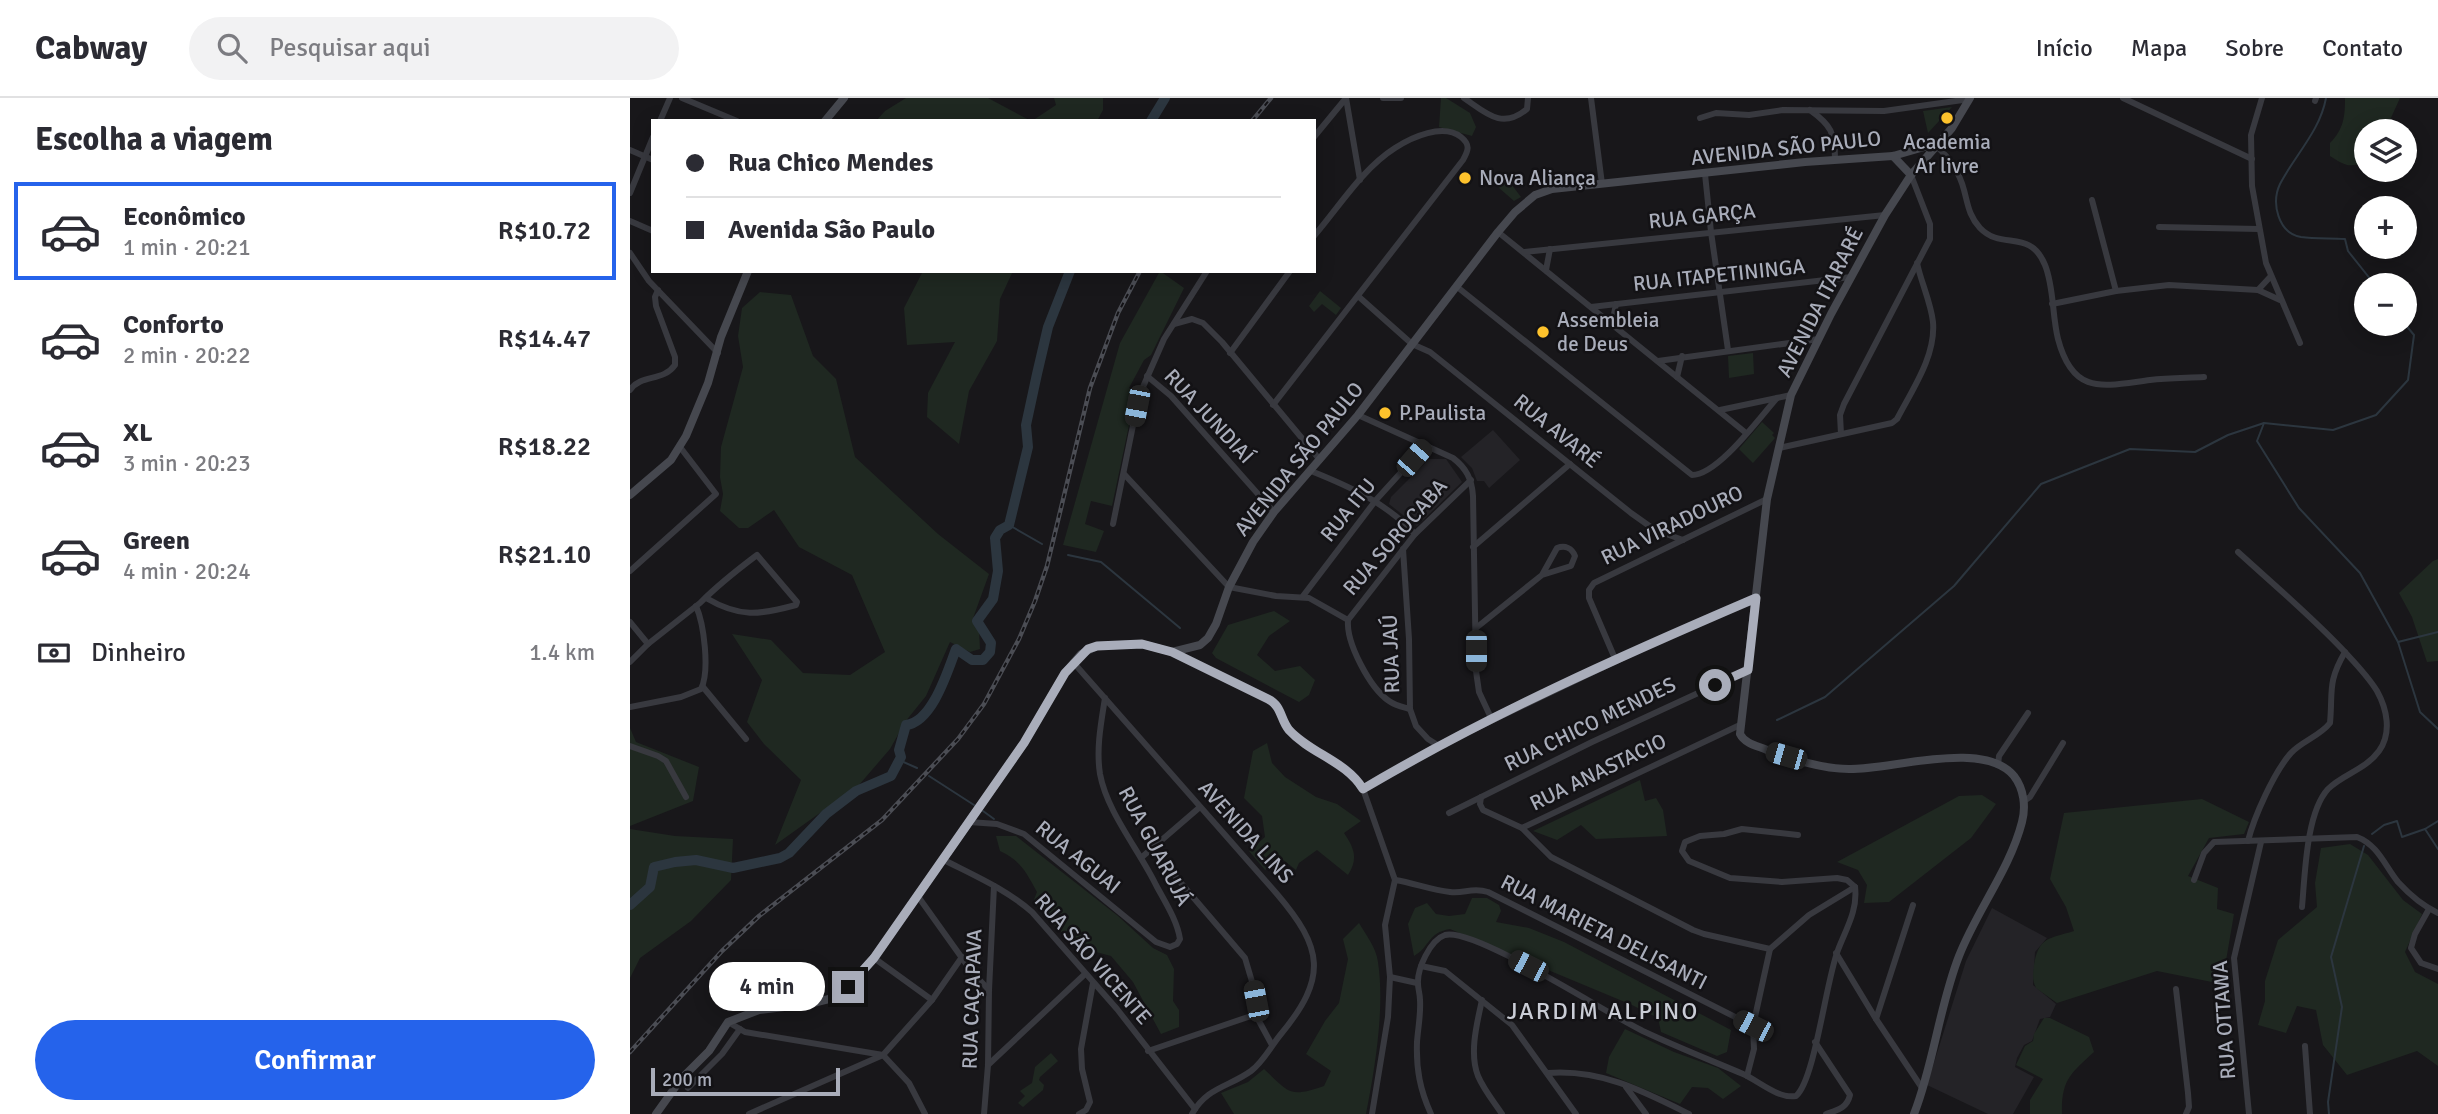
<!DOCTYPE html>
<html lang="pt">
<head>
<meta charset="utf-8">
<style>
  body { margin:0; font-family:Signika,sans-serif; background:#f2f2f3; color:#2b2b33; height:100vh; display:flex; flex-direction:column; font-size:26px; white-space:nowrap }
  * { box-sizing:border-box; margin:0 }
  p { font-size:23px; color:#7c7c81 }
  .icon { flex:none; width:38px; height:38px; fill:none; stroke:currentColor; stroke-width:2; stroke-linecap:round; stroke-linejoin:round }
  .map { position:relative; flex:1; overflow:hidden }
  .panel { display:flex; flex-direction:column; background:#fff; width:630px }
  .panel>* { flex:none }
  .banner { position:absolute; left:21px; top:21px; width:665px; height:154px; border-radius:0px; box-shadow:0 4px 18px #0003; display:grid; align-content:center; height:154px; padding:0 35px; background:#fff }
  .tools { position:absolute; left:1724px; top:21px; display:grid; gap:14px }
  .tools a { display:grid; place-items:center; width:63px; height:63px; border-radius:50%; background:#fff; box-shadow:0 4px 18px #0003; font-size:35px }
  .scale { position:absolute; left:21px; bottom:18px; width:189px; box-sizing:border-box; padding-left:7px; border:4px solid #a9adba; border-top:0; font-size:19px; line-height:24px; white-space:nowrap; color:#a9adba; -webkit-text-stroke:5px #131215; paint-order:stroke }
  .end { position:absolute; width:32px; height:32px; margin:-16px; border:9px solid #a9adba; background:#111; box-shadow:0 0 0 4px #111 }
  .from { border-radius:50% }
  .bubble { position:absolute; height:49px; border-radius:24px; background:#fff; box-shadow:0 4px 18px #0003; font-size:23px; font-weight:600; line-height:49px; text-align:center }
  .car { position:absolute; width:21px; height:42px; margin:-21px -10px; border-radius:9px; box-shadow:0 0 5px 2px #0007; background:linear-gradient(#222 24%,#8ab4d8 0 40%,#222 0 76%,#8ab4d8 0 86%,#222 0) }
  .banner b { display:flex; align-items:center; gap:24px; height:66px; font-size:26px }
  .banner b+b { border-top:2px solid #e1e1e2 }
  .banner i { width:18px; height:18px; background:#2b2b33 }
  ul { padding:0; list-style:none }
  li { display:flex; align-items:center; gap:21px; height:98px; margin:0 14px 10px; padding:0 21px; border:4px solid transparent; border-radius:0px }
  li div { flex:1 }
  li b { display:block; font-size:26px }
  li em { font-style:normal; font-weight:600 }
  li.current { border-color:#2563eb }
  li>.icon { width:63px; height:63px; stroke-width:1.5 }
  h2 { padding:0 35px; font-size:32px; line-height:84px }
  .pay { display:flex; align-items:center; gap:18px; height:77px; padding:0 35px; font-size:26px }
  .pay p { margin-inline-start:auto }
  .cta { display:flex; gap:14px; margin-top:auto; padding:14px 35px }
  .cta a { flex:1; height:80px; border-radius:42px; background:#2563eb; color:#fff; font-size:28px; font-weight:600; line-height:80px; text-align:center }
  header { display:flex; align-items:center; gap:42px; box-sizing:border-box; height:98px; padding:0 35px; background:#fff; border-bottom:2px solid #e1e1e2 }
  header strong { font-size:33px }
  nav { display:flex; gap:38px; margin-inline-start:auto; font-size:24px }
  .search { width:490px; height:63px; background:#f2f2f3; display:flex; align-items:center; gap:18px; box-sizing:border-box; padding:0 24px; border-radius:38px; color:#7c7c81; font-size:26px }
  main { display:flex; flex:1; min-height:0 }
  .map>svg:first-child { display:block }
</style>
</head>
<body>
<header>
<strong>Cabway</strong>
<div class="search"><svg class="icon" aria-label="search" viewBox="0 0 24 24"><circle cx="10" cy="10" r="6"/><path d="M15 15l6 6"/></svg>Pesquisar aqui</div>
<nav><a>Início</a><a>Mapa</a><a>Sobre</a><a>Contato</a></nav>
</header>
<main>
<section class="panel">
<h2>Escolha a viagem</h2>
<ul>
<li class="current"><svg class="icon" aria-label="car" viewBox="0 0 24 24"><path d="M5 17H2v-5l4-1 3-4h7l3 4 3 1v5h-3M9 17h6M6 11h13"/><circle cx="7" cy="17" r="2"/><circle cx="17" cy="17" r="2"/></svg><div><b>Econômico</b><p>1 min · 20:21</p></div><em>R$10.72</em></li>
<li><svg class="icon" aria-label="car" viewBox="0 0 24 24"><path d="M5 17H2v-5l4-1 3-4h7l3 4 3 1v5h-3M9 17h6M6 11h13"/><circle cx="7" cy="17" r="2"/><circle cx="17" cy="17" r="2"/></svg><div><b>Conforto</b><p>2 min · 20:22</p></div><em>R$14.47</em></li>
<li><svg class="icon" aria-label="car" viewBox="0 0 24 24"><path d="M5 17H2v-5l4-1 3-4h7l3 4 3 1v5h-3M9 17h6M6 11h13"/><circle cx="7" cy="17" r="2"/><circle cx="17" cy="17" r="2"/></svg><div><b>XL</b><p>3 min · 20:23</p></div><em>R$18.22</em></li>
<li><svg class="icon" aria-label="car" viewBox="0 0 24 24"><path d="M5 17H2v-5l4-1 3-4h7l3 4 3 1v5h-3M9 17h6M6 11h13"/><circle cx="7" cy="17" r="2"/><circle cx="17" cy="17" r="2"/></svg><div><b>Green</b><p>4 min · 20:24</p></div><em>R$21.10</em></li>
</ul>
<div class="pay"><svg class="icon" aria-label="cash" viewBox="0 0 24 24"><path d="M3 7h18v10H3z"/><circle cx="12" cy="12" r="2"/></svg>Dinheiro<p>1.4 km</p></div>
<div class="cta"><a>Confirmar</a></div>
</section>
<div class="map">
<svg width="1808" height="1016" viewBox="0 0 1808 1016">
  <rect width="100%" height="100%" fill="#18171a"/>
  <g fill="#242327">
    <polygon points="863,332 890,362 859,390 854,383 847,383 842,370 831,359"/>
    <polygon points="799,361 816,361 832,384 787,428 759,406 761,399"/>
    <polygon points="1362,810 1417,840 1405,854 1403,887 1426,906 1420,919 1410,921 1402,943 1394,947 1387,960 1385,969 1404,979 1383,1016 1358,1016 1297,987 1336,863"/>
  </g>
  <g fill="#1f2821">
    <polygon points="276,0 358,0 401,23 246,23 255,13"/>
    <polygon points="424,0 473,0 473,12 467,23 402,23 426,7"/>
    <polygon points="811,0 816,0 840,15 846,29 842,38 809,29"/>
    <path d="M1715 0H1770L1755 33H1736V63C1720 71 1714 67 1700 58V45C1714 31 1715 18 1715 0Z"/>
    <polygon points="1322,9 1298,35 1293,13"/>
    <polygon points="872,74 891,99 884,103 861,83"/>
    <polygon points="293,173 383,173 370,201 367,243 339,293 329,346 297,319 298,295 325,244 277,247 274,210"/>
    <polygon points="530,173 554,190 521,257 514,262 499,290 506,294 482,408 461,403 455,426 474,433 466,454 433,447 490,245"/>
    <polygon points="690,193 711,210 706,217 692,206 684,214 679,208"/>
    <polygon points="130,194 161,197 183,258 206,281 225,359 308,436 359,476 342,523 349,532 350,551 340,554 320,544 296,598 275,624 260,651 229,687 145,747 171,682 134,646 117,624 132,582 102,536 141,542 173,575 220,577 255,554 222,477 169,449 144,412 118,430 109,430 90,413 93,396 90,379 91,349 113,269 108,238 112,210"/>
    <polygon points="1123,255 1124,276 1099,280 1098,258"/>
    <polygon points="1132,324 1144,335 1142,337 1145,340 1123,365 1109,351"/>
    <polygon points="1808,461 1808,563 1797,564 1782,519 1769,495 1803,463"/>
    <polygon points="644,513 660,523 639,538 627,557 645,573 670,568 685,582 679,597 669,604 586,560 582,555 598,527"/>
    <polygon points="0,630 6,644 69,669 63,703 0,728"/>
    <path d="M637 645 642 665 655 679 686 699 707 706 731 723 714 735C725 751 728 761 718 777L687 752 669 765 666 772 652 761 635 772 619 753 635 739 632 718 614 700 623 653Z"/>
    <polygon points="1010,682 1015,703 1026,700 1033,712 1037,738 966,741 951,727 927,742 903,733"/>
    <polygon points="1352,697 1366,706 1341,740 1259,804 1234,805 1237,787 1228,772 1207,764 1329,698"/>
    <path d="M1572 701 1619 724 1614 736 1579 740 1558 778 1588 790 1587 811 1604 816 1592 886 1527 873 1427 905 1406 890C1402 882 1403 876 1404 867 1409 839 1418 841 1444 833L1436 809 1420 781 1434 715Z"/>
    <polygon points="0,731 45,738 103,741 101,782 61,823 10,860 0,880"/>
    <path d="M366 738H386L488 818 523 850 537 857 544 871 543 903 549 912V929L531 936 503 884 481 858 444 848 403 804 407 794C396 774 391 763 370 753Z"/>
    <polygon points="1720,746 1738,757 1773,802 1792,816 1775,854 1785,874 1808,886 1808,968 1787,953 1717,977 1693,947 1686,912 1667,908 1656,935 1628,927 1635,903 1635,883 1648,842 1687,809 1685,785 1691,750"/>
    <path d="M842 800H857L869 807 871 813 866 824 899 830 934 844 1101 932 1097 954 1087 958 1031 934 1028 920 1002 907 820 831C797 835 801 848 784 858L778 826 785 810 797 805 806 816 819 818 835 816Z"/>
    <path d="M729 825C736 837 746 849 748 864 755 910 745 970 736 1016H604L591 995 618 984 634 971C660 995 659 1000 694 988L701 973 676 956 695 923 709 905 718 861 713 841Z"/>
    <path d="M1414 920H1420L1459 939 1464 954C1441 975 1431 982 1432 1016H1400V1002L1413 981 1386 967 1395 948 1403 943 1404 936Z"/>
    <polygon points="995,931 1044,954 1088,970 1111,988 1093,1001 1078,990 1062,989 1050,1006 976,975 979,959"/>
    <polygon points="421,955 428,963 410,979 409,982 414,987 413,992 393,1009 388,1005 395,998 390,993 402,985 405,969"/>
  </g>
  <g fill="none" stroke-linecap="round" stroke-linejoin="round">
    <g stroke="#2c363f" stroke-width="2">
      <path d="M1696 0C1690 33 1665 57 1650 86 1641 105 1648 135 1671 139 1685 141 1701 140 1715 141L1718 153 1745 187"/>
      <polyline points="1774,225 1784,237 1778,282 1746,317 1703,332 1634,325 1627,343 1669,410 1730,475 1768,544 1790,614 1808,631"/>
      <polyline points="379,427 412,446"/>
      <polyline points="438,457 471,464 550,530"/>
      <polyline points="1768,544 1808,534"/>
      <polyline points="1147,622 1195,599 1324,488 1411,386 1500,351 1565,354 1598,337 1634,325"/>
      <polyline points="269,662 287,670"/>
      <polyline points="299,678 344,707"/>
      <polyline points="353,713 364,721"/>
      <polyline points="1795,731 1808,751"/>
      <polyline points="1742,736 1754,727 1767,723 1772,739 1795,731 1808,723"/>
      <polyline points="1699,1016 1698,1004 1712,909 1701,859 1734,748"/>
    </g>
    <g stroke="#2c363f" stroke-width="10">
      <polyline points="521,23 535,0"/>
      <path d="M0 807 20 789 24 769 45 764 66 762 103 770 150 760 159 755 196 716 226 693 261 678 271 659 269 652 276 627C302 624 317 575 326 551L342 562H353L360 554 361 545 347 523 363 501 368 473 365 440 370 432 379 427 398 349 396 327 407 276 418 229 440 173"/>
    </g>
    <g stroke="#38393f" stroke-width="6">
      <polyline points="52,0 107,23"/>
      <polyline points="716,0 730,82"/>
      <polyline points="753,0 771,0"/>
      <path d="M834 0C856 15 872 32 897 11L898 0"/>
      <polyline points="961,0 972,86"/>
      <polyline points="1493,0 1622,61"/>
      <polyline points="1632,0 1621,37 1622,88 1636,165 1670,245"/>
      <polyline points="1685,3 1686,0"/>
      <path d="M1180 12C1201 27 1205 35 1205 61"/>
      <polyline points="1070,20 1086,15 1119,17 1153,12 1254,13 1340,1"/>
      <polyline points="30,23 40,0"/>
      <polyline points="684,39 716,0"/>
      <path d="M1306 48C1320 60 1329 73 1334 92 1338 107 1339 118 1350 130 1372 153 1400 130 1415 167 1424 189 1422 217 1428 241 1443 298 1473 288 1520 282 1538 280 1556 280 1574 279"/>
      <polyline points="0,52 23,62"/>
      <polyline points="1075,76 1081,134 1098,252"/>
      <polyline points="0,95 23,39"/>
      <polyline points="1462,102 1486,193"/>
      <polyline points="0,123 23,133"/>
      <polyline points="1529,129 1629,131"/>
      <polyline points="868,134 1116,335"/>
      <polyline points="894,154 1255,117"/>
      <polyline points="0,155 19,183 88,255"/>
      <polyline points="916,172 920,151"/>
      <polyline points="1641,178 1628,192 1650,202"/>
      <path d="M826 188 1062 377C1088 377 1130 319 1147 300"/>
      <polyline points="728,198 782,246 800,254 1001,415 1025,432 1053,442"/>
      <polyline points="1422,206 1486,193 1539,187 1628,192"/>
      <polyline points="961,209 1221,179"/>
      <polyline points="544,226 562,221 573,225 592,244 690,362"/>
      <polyline points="982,226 986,206"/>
      <polyline points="600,255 660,173"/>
      <polyline points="1028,263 1189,241"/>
      <polyline points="517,278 541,298 644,414"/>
      <polyline points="1047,279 1052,258"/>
      <path d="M0 292C11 276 33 284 45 267V259L26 208 25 199 28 192"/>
      <path d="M643 307 833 62C838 53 841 47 831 39 813 25 782 39 765 50 732 71 709 109 684 138"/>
      <polyline points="1090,312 1161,297"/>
      <path d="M728 317 823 360C836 370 842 381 843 398L846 573 849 594 862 622"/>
      <polyline points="1211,336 1210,317 1214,306 1300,141 1300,126 1281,77"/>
      <path d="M1149 350 1262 325 1267 321C1282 292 1306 258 1303 224 1301 205 1291 184 1287 165"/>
      <path d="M681 373C721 389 756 405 785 436"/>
      <polyline points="494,376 599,489 646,498 679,500 718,522"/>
      <polyline points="483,426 509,298 534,241 577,173"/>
      <polyline points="843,449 940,366"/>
      <polyline points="773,451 779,541 780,611 786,628 798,641 809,648"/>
      <path d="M1608 454C1643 486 1680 517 1713 552 1725 565 1738 578 1747 593 1757 611 1762 635 1749 653 1735 672 1713 676 1698 691 1676 715 1675 777 1672 809"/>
      <polyline points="0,473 86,396 50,349"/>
      <polyline points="673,498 746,402 794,349"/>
      <polyline points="718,522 785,436 841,382"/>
      <path d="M718 522C716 545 740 590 759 603 766 608 773 609 780 611"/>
      <polyline points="0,524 18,546"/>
      <path d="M846 530 912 477 927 450C935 447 942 450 945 458L941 468 912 477"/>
      <polyline points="542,554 645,605 658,631 670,643 722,676 733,691 765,782 755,827 760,879 758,919 742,1016"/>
      <polyline points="986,563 959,500 959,492 964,485 1137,401"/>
      <path d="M0 564 18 546 70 505C88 487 107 472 127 457L167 504 166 507C129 517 110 520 76 500"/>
      <path d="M443 564 647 796C693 850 698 879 651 936 641 948 634 963 621 973 599 989 577 989 562 1016"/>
      <polyline points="73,589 116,641"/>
      <path d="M0 609 51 599 71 591C80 573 74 526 66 508"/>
      <polyline points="0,648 28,658 36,663 56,699"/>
      <polyline points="1368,667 1369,658 1398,615"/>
      <polyline points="733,691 809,648 1028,543 1126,500"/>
      <polyline points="851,699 850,706 853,712 892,730 1112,626"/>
      <polyline points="1394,703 1400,699 1433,645"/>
      <polyline points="819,715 962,644 1118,572"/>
      <path d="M339 724 367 726 394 736 526 844 540 849 547 846 550 841C547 822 535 804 526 787 509 752 477 714 470 676 466 651 471 625 475 600"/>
      <polyline points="892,730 921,759 1063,832 1074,836 1140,851"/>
      <polyline points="1168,737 1112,731 1094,736 1070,738 1055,744 1052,753 1059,763 1100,780 1152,784 1207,780 1217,782 1225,789"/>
      <path d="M1618 743C1624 719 1644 674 1661 655 1672 643 1690 638 1700 625 1703 593 1697 585 1715 554"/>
      <polyline points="522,751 615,860 623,887 629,923 642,947"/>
      <polyline points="512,759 570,709"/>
      <path d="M312 761C343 777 376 791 402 814L487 911 565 1011"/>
      <path d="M765 782C784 785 801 792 820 794 834 796 842 789 858 794L1123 928"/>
      <path d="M1564 782 1574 755 1584 744 1727 739C1748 747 1755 768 1768 784 1779 796 1793 808 1808 815"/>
      <polyline points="287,797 342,874 359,892"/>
      <polyline points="1799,811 1785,836 1781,850 1791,865 1808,871"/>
      <polyline points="1140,851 1179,817 1225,789"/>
      <polyline points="1206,855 1246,921 1292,990"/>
      <polyline points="244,860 302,902"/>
      <polyline points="791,868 815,873 882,927 946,1016"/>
      <polyline points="760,879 787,885"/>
      <polyline points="1546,891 1558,995 1559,1009 1556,1016"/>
      <path d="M852 902C847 925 839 955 848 978 854 992 864 1004 872 1016"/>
      <polyline points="1246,921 1283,807"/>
      <polyline points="98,924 115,934 253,957 279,985 295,1016"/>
      <path d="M1185 944 1220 997C1217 1010 1208 1012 1196 1016"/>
      <polyline points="1675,948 1680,1016"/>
      <polyline points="518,953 627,916"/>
      <polyline points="358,967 455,876"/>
      <path d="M918 975C971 971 1013 993 1059 1016"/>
      <polyline points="1117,978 1124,951 1123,928 1140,851"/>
      <polyline points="996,989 1016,1016"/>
      <polyline points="58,990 92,956 110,931"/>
      <polyline points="119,1016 253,957 302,902 332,859"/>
      <polyline points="354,1016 358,967 359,892 364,788"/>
      <polyline points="449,1016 456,1012 460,1004 452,971 451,951 463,885"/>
      <path d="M801 1016C790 992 786 971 787 944 788 930 791 916 790 902 790 896 788 891 788 886 787 871 800 842 815 837 845 829 980 918 1015 934 1047 949 1080 962 1113 976 1129 983 1148 1001 1166 998 1185 982 1196 882 1208 852 1216 831 1228 812 1225 789"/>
      <polyline points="1619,1016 1604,860 1631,744"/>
    </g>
    <g stroke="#46484f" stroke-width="8">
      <polyline points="195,23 214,0"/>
      <polyline points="1263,58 1281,77"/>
      <polyline points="0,397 41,362 56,338 78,285 91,239 118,173"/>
      <polyline points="26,1016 51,981 79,953 98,924 129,912 179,906 199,901 218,889 244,860 330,737 394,645 435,575 451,556 467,548 512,546 542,554 570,547 578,540 586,526 599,489 623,444 644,414 728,317 868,134 885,114 905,97 922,91 1175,64 1263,58 1308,45"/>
      <path d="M1284 1016C1304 965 1309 909 1329 858 1347 812 1380 771 1392 724 1396 709 1394 691 1384 678 1354 641 1260 672 1219 671 1192 671 1162 661 1137 652 1128 648 1115 646 1110 636L1137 401 1161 297 1201 216 1255 117 1281 77 1322 30 1340 0"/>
    </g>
    <g stroke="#4b4d54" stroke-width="4.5">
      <g id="rail">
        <polyline points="622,23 641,0"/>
        <polyline points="0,954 92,853 129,818 252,722 328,641 354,606 389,541 405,503 417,468 460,290 488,215 510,173"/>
      </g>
    </g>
    <use href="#rail" stroke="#131215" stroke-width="2" stroke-dasharray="5" stroke-linecap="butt"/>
  </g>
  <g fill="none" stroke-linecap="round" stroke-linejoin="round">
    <path stroke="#a9adba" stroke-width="9" d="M218 889 244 860 394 645 435 575 458 551 467 548 512 546 542 554 638 601C652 608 650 621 659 632 681 656 716 663 733 691 858 617 993 557 1126 500L1118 572 1085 587"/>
  </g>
  <g fill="#fdc22c" stroke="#131215" stroke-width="2.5">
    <circle cx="1317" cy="20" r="7"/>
    <circle cx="835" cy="80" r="7"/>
    <circle cx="913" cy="234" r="7"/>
    <circle cx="755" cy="315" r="7"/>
  </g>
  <g text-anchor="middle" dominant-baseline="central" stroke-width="5" stroke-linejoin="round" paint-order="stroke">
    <g font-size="21" fill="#a9adba" stroke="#131215" text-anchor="start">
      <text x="1317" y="44" text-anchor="middle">Academia<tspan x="1317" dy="24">Ar livre</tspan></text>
      <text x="849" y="80">Nova Aliança</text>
      <text x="927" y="222">Assembleia<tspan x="927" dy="24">de Deus</tspan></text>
      <text x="769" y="315">P.Paulista</text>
    </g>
    <g font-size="21" fill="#a9adba" stroke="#131215">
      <text transform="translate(1156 50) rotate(-6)">AVENIDA SÃO PAULO</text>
      <text transform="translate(1072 118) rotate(-6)">RUA GARÇA</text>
      <text transform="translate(1089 177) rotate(-6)">RUA ITAPETININGA</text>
      <text transform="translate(1190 204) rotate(-63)">AVENIDA ITARARÉ</text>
      <text transform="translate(579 318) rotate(47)">RUA JUNDIAÍ</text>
      <text transform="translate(927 333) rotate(39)">RUA AVARÉ</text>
      <text transform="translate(669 361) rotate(-51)">AVENIDA SÃO PAULO</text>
      <text transform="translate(718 412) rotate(-51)">RUA ITU</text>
      <text transform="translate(1042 427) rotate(-26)">RUA VIRADOURO</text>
      <text transform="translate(765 439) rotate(-49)">RUA SOROCABA</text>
      <text transform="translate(761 556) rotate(-92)">RUA JAÚ</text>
      <text transform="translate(960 626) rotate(-26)">RUA CHICO MENDES</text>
      <text transform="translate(968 674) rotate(-26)">RUA ANASTACIO</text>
      <text transform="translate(616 734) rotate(48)">AVENIDA LINS</text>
      <text transform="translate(525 748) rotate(62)">RUA GUARUJÁ</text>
      <text transform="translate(448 759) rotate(39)">RUA AGUAI</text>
      <text transform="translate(974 834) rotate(27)">RUA MARIETA DELISANTI</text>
      <text transform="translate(463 861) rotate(49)">RUA SÃO VICENTE</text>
      <text transform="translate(342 901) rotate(-88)">RUA CAÇAPAVA</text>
      <text transform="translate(1594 922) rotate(-94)">RUA OTTAWA</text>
    </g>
    <g font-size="24" letter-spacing="2" fill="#cacdd6" stroke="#131215">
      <text x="973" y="913">JARDIM ALPINO</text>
    </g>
  </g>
</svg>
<div class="tools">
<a><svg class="icon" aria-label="layers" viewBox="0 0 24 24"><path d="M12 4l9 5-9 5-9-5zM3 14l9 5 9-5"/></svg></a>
<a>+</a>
<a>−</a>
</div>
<div class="scale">200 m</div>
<i class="end from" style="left:1085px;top:587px"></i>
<i class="end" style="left:218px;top:889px"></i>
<div class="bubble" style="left:79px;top:864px;width:116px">4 min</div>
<i class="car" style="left:507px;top:308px;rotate:191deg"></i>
<i class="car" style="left:784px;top:360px;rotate:41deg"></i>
<i class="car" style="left:846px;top:553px;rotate:180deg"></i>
<i class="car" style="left:1156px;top:658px;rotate:286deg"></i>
<i class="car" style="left:898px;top:868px;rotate:297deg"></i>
<i class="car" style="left:626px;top:903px;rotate:349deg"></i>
<i class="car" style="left:1123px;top:928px;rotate:297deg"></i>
<div class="banner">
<b><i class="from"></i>Rua Chico Mendes</b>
<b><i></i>Avenida São Paulo</b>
</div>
</div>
</main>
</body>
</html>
